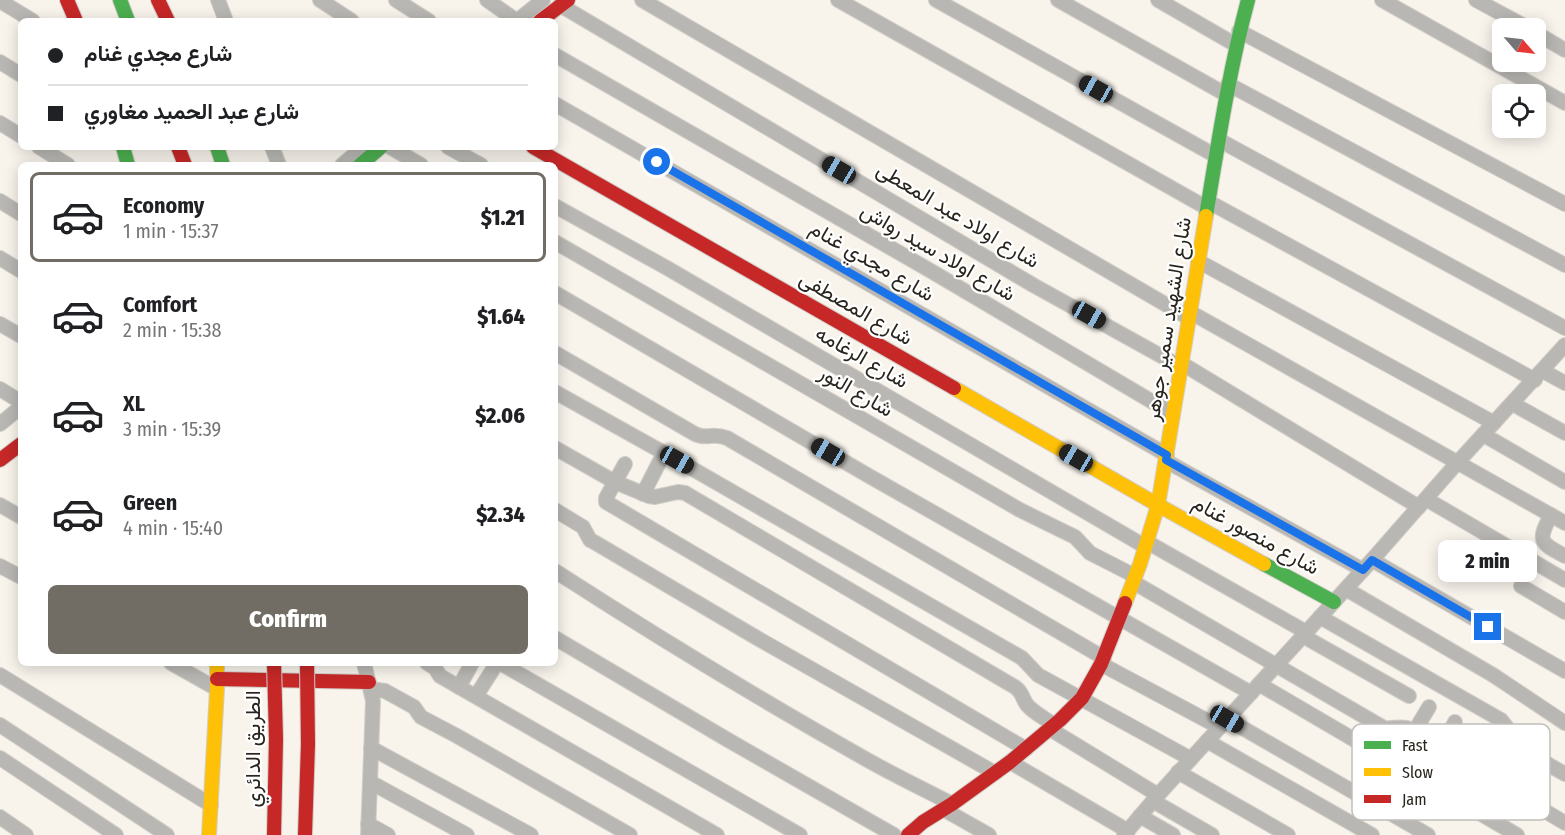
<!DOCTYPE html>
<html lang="en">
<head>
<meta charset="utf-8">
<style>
  body { margin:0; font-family:"Fira Sans Condensed",Vazirmatn,sans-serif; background:#f6f6f6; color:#202124; height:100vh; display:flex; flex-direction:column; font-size:22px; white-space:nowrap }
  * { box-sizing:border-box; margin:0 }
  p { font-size:20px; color:#757577 }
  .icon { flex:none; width:33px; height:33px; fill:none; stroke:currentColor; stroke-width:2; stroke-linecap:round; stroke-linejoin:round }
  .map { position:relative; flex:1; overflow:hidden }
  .side { position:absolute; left:18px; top:162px; width:540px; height:504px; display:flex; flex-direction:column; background:#fff; border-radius:9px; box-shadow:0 3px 15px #0003 }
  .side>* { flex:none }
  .guide { position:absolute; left:18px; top:18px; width:540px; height:132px; border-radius:9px; box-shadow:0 3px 15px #0003; display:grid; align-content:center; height:132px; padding:0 30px; background:#fff }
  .needle { width:39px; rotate:118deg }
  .tools { position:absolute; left:1492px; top:18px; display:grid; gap:12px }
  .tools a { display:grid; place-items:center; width:54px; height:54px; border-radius:9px; background:#fff; box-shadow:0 3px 15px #0003; font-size:30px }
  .end { position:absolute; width:27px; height:27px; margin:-14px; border:8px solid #1a73e8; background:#fff; box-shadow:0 0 0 3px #fff }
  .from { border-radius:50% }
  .bubble { position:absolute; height:42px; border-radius:9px; background:#fff; box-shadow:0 3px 15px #0003; font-size:20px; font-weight:800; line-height:42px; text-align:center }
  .car { position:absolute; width:18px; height:36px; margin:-18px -9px; border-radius:8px; box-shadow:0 0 4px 2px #0007; background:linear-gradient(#222 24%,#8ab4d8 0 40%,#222 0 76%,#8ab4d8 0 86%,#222 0) }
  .guide b { display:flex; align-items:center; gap:21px; height:57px; font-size:22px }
  .guide b+b { border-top:2px solid #e0e0e0 }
  .guide i { width:15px; height:15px; background:#202124 }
  ul { padding:10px 0 0; list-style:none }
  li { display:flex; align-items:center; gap:18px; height:90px; margin:0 12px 9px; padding:0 18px; border:3px solid transparent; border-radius:9px }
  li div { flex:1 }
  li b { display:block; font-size:22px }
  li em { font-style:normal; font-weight:800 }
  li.on { border-color:#716d65 }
  li>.icon { width:54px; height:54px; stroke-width:1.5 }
  .cta { display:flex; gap:12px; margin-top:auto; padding:12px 30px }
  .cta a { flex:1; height:69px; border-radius:9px; background:#716d65; color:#fff; font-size:24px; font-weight:800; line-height:69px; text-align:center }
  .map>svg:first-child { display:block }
</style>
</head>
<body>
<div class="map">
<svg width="1565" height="835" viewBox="0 0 1565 835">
  <rect width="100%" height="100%" fill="#f8f4ec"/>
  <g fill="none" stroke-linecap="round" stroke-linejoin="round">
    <g stroke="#d2cec8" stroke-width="16">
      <g id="street">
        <polyline points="218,0 226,21"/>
        <polyline points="320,0 352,21"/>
        <polyline points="396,0 429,21"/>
        <polyline points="487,0 517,21"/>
        <polyline points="642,0 1189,318"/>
        <polyline points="838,0 1207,208"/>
        <polyline points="936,0 1216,156"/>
        <polyline points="1058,0 1227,95"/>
        <polyline points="1158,0 1236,45"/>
        <polyline points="1382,0 1565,103"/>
        <polyline points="1476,0 1528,28"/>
        <polyline points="0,1 33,21"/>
        <polyline points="560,5 1033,285 1181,367"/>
        <polyline points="517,21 543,0"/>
        <polyline points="1239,31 1565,204"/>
        <polyline points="1536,33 1565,50"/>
        <polyline points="555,55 931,271 1173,414"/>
        <polyline points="0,62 21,75"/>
        <polyline points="1228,84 1565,265"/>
        <polyline points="555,104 1167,455"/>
        <polyline points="0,123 21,136"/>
        <polyline points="1219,140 1565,328"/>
        <polyline points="39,147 68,165"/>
        <polyline points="272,147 279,165"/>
        <polyline points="390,147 421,165"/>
        <polyline points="448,147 481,165"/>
        <polyline points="342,165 363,147"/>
        <polyline points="0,201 21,214"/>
        <polyline points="1209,202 1535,380"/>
        <polyline points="555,206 667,268 1146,547"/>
        <polyline points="555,242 1020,510 1075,537 1090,553 1135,576"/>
        <polyline points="0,258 21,271"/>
        <polyline points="1198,261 1494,423"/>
        <polyline points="555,293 869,476 1251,693"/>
        <polyline points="1190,312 1565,523"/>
        <polyline points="0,324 21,336"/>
        <path d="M555 353 695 434C707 440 712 432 727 438L1104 658"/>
        <polyline points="1181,363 1419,507"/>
        <polyline points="1543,371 1565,383"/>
        <polyline points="0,389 21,402"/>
        <polyline points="555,392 691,468 1022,658 1038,675 1191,759"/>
        <polyline points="1513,404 1565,433"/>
        <polyline points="0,424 21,407"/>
        <polyline points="1484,435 1565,482"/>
        <path d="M555 448 615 482 649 496 655 497 678 492 685 493 1015 687C1024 693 1022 701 1029 707 1036 714 1046 719 1054 725"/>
        <polyline points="1166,461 1363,570"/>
        <polyline points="625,464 606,498 606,502 1026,749"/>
        <polyline points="643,494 664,453"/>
        <polyline points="1426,499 1565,580"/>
        <polyline points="0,505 21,517"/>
        <polyline points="555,510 583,527 590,540 594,542 757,638 995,773"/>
        <path d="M1551 515C1537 541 1540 543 1565 556"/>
        <polyline points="1147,542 1306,632"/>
        <polyline points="1372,560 1565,671"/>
        <polyline points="0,566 21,577"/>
        <path d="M555 571C659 638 764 702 871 762 898 777 925 790 952 804"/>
        <path d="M1133 582 1384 728C1392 729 1399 726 1407 728L1565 823"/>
        <polyline points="1521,586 1565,612"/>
        <polyline points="1346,589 1493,675 1565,723"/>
        <polyline points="1320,617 1501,720 1521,745 1549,765 1565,774"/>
        <polyline points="1303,636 1409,696"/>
        <polyline points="555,638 728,740 894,835"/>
        <polyline points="171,663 217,689"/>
        <polyline points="364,663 373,701 368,835"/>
        <polyline points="427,663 435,668 440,676 717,835"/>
        <polyline points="500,663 800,835"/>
        <polyline points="1101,664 1219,727"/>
        <polyline points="0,675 211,805"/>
        <polyline points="1259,684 1517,835"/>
        <polyline points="459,687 472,663"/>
        <polyline points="371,689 385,691 414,707 421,717 457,736 630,835"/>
        <polyline points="476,696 497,663"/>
        <polyline points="1227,719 1428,835"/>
        <polyline points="0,725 167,835"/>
        <polyline points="1050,729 1158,795"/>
        <polyline points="1414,732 1429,707"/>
        <polyline points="1207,741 1372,835"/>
        <polyline points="371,748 531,835"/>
        <polyline points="1441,749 1455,722"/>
        <polyline points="0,758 116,835"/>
        <polyline points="1010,762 1128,831"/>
        <polyline points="1465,764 1479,736"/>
        <polyline points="1178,772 1288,835"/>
        <polyline points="370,782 467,835"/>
        <polyline points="1153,801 1212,835"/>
        <polyline points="943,809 989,835"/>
        <polyline points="1140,816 1173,835"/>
        <polyline points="0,817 26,835"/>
        <polyline points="368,824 388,835"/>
        <polyline points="1124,835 1158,795 1372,560 1457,463 1565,345"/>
      </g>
    </g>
    <g stroke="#d2cec8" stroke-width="16">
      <g id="fast">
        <polyline points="120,0 128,21"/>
        <polyline points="123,147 128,165"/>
        <polyline points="217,147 223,165"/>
        <polyline points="360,165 381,147"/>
        <path d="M1206 216C1218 144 1229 71 1248 0"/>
        <polyline points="1264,564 1334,602"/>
      </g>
    </g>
    <g stroke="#d2cec8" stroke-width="16">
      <g id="slow">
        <polyline points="954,388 1158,505 1264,564"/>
        <polyline points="1125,603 1140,564 1158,505 1206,216"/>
        <polyline points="209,835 217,689 217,663"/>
      </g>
    </g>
    <g stroke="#d2cec8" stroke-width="16">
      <g id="jam">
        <polyline points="67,0 76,21"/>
        <polyline points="158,0 168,21"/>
        <polyline points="540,21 568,0"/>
        <polyline points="178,147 185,165"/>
        <polyline points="533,147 954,388"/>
        <polyline points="0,460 21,444"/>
        <polyline points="217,679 369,682"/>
        <polyline points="274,835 276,739"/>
        <polyline points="305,835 308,744"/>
        <polyline points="908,835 923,822 952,804 1010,762 1060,720 1082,698 1101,664 1125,603"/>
      </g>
    </g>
    <use href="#street" stroke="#b9b7b3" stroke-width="14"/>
    <use href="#fast" stroke="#4caf50" stroke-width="14"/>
    <use href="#slow" stroke="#ffc107" stroke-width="14"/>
    <use href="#jam" stroke="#c62828" stroke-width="14"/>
    <g stroke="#d2cec8" stroke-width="16" stroke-linecap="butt">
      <g id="jam-bridge">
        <polyline points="274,663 276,739"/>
        <polyline points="307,663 308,744"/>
      </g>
    </g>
    <use href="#jam-bridge" stroke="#c62828" stroke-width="14"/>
  </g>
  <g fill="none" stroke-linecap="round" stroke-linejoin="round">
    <polyline stroke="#1a73e8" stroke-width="8" points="657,162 1167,455 1166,460 1363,570 1372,560 1488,627"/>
  </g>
  <g text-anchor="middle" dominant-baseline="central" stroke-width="4.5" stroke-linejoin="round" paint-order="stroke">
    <g font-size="21" fill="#29251d" stroke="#fff">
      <text transform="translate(958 215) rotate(31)">شارع اولاد عبد المعطى</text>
      <text transform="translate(938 252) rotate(30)">شارع اولاد سيد رواش</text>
      <text transform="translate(872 261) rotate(30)">شارع مجدي غنام</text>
      <text transform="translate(856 308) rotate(30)">شارع المصطفى</text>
      <text transform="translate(1168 319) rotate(-81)">شارع الشهيد سمير جوهر</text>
      <text transform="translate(862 357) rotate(30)">شارع الرغامه</text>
      <text transform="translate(856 391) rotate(30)">شارع النور</text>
      <text transform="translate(1256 535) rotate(29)">شارع منصور غنام</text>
      <text transform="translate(253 749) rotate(-90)">الطريق الدائري</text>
    </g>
  </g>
  <rect x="1352" y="724" width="198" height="96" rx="9" fill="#fff" stroke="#bfbebb" stroke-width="1.5"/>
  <rect x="1364" y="741" width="27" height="8" fill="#4caf50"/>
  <rect x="1364" y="768" width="27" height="8" fill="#ffc107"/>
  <rect x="1364" y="795" width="27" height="8" fill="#c62828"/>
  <g font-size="16" fill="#29251d">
    <text x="1402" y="751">Fast</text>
    <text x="1402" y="778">Slow</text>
    <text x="1402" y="805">Jam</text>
  </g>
</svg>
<div class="tools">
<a><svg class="needle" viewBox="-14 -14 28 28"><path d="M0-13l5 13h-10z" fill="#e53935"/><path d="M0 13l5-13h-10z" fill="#757577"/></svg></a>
<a><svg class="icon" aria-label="locate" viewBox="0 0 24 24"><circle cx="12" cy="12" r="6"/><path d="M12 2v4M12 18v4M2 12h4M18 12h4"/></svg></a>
</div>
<i class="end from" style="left:657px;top:162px"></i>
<i class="end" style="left:1488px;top:627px"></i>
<div class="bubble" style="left:1438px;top:540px;width:99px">2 min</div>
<i class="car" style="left:1096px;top:89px;rotate:299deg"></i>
<i class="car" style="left:839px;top:170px;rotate:300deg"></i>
<i class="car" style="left:1089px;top:315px;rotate:119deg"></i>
<i class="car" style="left:828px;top:452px;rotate:300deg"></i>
<i class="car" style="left:1076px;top:458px;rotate:300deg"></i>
<i class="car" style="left:677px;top:460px;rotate:119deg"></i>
<i class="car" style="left:1227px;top:719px;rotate:120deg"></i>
<div class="guide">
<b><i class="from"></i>شارع مجدي غنام</b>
<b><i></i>شارع عبد الحميد مغاوري</b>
</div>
<section class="side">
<ul>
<li class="on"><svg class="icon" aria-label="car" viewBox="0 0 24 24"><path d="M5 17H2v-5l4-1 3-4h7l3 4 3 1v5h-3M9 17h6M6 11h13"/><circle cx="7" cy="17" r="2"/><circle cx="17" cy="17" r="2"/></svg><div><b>Economy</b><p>1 min · 15:37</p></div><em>$1.21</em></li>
<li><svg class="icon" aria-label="car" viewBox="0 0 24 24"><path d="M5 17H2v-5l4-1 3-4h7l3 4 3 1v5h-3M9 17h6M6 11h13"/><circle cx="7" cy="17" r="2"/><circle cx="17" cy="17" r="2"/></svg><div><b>Comfort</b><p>2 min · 15:38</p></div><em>$1.64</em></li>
<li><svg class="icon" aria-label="car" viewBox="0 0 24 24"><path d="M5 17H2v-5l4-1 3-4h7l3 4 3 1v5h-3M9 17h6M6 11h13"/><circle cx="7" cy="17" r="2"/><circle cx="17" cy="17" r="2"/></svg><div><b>XL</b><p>3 min · 15:39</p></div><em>$2.06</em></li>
<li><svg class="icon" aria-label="car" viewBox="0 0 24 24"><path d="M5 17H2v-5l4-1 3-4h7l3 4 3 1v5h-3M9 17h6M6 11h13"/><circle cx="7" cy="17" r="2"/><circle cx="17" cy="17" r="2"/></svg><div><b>Green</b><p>4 min · 15:40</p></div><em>$2.34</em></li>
</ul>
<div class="cta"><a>Confirm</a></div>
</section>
</div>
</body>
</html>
